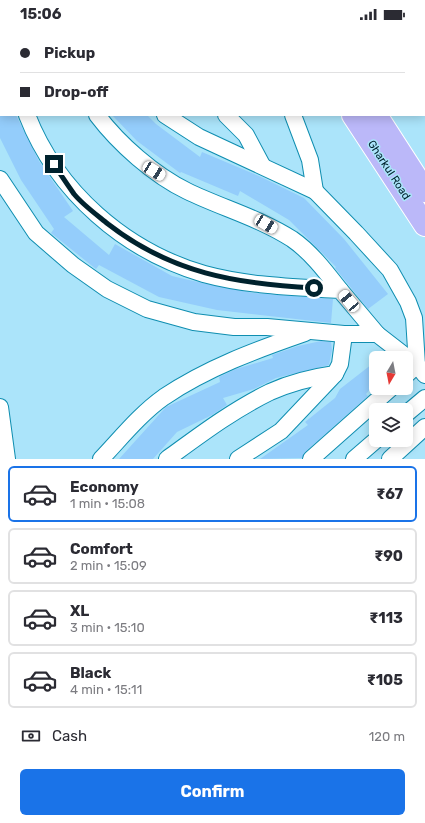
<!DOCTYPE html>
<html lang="en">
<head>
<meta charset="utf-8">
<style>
  body { margin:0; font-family:Rubik,sans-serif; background:#f7f7f7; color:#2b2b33; height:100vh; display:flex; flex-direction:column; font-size:15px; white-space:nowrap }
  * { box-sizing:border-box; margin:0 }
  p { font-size:13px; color:#7c7c81 }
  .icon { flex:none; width:22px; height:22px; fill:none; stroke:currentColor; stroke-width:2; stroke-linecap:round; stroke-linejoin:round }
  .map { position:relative; height:431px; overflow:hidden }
  .drawer { display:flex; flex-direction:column; background:#fff; flex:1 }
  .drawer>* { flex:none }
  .top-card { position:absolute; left:0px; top:0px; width:425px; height:88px; box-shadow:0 2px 10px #0003; display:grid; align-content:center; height:88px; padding:0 20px; background:#fff }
  .needle { width:26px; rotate:190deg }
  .fabs { position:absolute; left:369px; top:323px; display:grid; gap:8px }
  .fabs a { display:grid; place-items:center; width:44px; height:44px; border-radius:6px; background:#fff; box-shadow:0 2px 10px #0003; font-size:20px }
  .end { position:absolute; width:18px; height:18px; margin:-9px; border:5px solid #00222d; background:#fff; box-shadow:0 0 0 2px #fff }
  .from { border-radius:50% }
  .car { position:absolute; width:12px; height:24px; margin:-12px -6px; border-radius:5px; box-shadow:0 0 3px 1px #0007; background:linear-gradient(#fff 24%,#345 0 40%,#fff 0 76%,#345 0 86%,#fff 0) }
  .top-card b { display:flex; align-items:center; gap:14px; height:38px; font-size:15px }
  .top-card b+b { border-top:1px solid #e1e1e2 }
  .top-card i { width:10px; height:10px; background:#2b2b33 }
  ul { padding:7px 0 0; list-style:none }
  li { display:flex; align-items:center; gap:12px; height:56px; margin:0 8px 6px; padding:0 12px; border:2px solid #e1e1e2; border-radius:6px }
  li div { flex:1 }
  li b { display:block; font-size:15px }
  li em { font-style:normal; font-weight:700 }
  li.active { border-color:#1a73e8 }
  li>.icon { width:36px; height:36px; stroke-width:1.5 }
  .pay { display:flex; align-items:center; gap:10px; height:44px; padding:0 20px; font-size:15px }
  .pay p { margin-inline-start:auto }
  .primary-button { display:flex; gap:8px; margin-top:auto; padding:8px 20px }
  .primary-button a { flex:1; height:46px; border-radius:6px; background:#1a73e8; color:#fff; font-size:16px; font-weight:700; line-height:46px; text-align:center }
  .status { display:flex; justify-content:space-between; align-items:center; height:28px; padding:0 20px; background:#fff; direction:ltr }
  .status svg { height:11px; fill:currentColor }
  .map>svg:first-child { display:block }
</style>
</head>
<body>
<div class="status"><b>15:06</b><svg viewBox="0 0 49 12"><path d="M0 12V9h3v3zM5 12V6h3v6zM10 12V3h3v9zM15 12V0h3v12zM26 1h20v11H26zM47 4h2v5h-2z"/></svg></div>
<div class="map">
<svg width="425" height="431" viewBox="0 0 425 431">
  <rect width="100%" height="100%" fill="#abe4fa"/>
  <g fill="#94cdfb">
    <polygon points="0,87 16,87 39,133 73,183 64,189 109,227 115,216 172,248 202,255 253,265 333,271 331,295 217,282 159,269 99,237 96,241 51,205 54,201 21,152 0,110"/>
    <polygon points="112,87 147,87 156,96 200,129 202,124 259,148 304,170 344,211 388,266 368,281 335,240 336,239 289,192 240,163 238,168 181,144 180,145 137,113"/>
    <polygon points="321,313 331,314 332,322 329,337 276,350 254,361 223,370 227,377 212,387 177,404 153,431 119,431 166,379 220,354 219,349 236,341 273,330 272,327 298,318"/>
    <polygon points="376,333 376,354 366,366 368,368 305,424 302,430 260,431 308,397 305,394 335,370 340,361"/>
  </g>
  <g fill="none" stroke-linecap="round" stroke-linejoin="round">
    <g stroke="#0f8eb0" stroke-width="18">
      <g id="minor">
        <polyline points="5,0 5,1"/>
        <polyline points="46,0 46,1"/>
        <polyline points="97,0 97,1"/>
        <polyline points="149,0 149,1"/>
        <polyline points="218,0 219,1"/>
        <path d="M27 87C57 164 125 223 204 246 248 258 295 259 340 262L377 306"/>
        <path d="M97 87C119 116 154 147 187 163 222 180 259 190 292 211 311 224 326 244 340 262"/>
        <polyline points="165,87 199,109 315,163 356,205 390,242 408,274 414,290 417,337"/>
        <polyline points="226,87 246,107 262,137"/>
        <polyline points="293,87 310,132 315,163"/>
        <polyline points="0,151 36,205 73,237 107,261 147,281 194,294 234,299 267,299 344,306 377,306 417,337 425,347"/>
        <polyline points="406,347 417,337"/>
        <polyline points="0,379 7,431"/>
        <polyline points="406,386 425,370"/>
        <path d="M101 431C121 410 140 386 164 369 207 340 256 322 305 305"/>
        <path d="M167 431C200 407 233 382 270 364 290 355 314 349 335 346L340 336 344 306"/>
        <polyline points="238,431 281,403 335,346"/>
        <polyline points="311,431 391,360"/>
        <polyline points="354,431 376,412"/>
        <polyline points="390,431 425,399"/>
      </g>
    </g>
    <g stroke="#fff" stroke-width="24">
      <g id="primary">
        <polyline points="279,0 280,1"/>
        <polyline points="305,0 306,1"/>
        <polyline points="353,87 425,197"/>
        <polyline points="376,87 425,163"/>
      </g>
    </g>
    <use href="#minor" stroke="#fff" stroke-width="16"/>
    <use href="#primary" stroke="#bbb8f9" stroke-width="22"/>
  </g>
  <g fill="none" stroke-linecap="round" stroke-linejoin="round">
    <path stroke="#00222d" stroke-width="5" d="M54 136C60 146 67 156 74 166 83 177 97 187 108 196 171 245 236 256 314 260"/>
  </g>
  <g text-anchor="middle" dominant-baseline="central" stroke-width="3" stroke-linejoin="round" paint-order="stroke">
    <g font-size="11" fill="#00222d" stroke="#abe4fa">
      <text transform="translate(389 142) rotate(57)">Gharkul Road</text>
    </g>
  </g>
</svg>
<div class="fabs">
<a><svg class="needle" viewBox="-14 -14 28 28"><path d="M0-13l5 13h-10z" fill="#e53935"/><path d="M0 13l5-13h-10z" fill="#7c7c81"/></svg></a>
<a><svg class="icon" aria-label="layers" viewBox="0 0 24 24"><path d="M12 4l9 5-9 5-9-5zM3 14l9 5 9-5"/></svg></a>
</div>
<i class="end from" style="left:314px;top:260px"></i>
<i class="end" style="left:54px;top:136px"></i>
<i class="car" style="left:154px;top:143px;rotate:122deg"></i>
<i class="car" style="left:266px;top:196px;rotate:121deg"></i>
<i class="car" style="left:349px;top:273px;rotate:320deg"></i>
<div class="top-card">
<b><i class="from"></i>Pickup</b>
<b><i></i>Drop-off</b>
</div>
</div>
<section class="drawer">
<ul>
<li class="active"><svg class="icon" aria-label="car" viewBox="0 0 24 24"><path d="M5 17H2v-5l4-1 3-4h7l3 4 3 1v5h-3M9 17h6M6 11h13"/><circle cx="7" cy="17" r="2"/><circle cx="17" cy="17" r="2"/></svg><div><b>Economy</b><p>1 min · 15:08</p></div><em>₹67</em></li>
<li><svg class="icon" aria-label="car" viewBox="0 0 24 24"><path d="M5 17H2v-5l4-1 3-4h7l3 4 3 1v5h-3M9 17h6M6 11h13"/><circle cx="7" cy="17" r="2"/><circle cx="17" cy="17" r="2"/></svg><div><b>Comfort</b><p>2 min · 15:09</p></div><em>₹90</em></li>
<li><svg class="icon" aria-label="car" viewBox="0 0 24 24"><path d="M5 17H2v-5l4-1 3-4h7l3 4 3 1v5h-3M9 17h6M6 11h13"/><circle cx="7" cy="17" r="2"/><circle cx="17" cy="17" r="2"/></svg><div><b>XL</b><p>3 min · 15:10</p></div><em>₹113</em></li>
<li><svg class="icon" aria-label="car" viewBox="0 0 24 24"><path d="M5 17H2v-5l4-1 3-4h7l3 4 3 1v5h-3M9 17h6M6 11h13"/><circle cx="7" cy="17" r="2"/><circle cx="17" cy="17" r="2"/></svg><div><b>Black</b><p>4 min · 15:11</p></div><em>₹105</em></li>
</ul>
<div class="pay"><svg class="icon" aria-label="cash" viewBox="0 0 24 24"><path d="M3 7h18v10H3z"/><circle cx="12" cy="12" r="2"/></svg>Cash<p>120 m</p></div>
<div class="primary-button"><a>Confirm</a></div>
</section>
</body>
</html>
